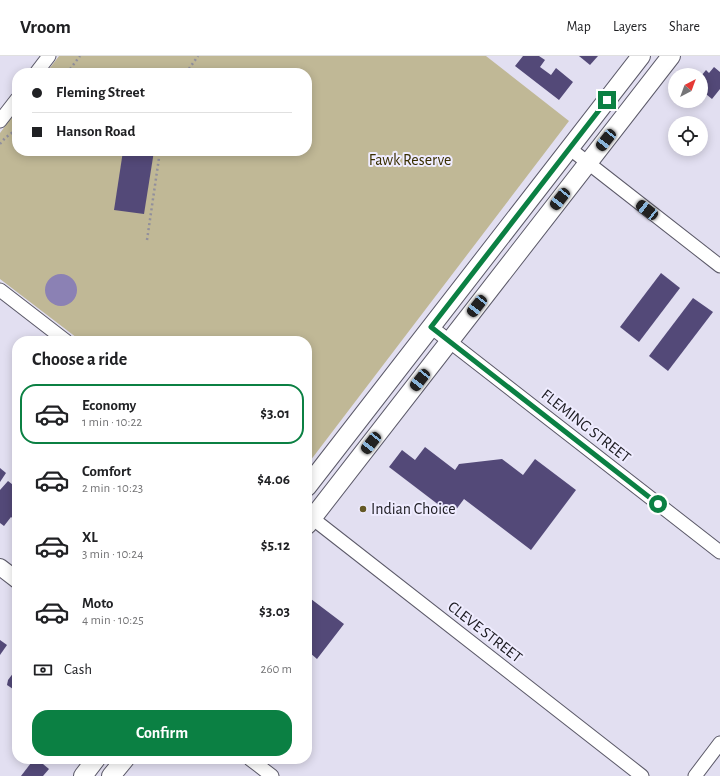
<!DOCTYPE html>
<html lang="en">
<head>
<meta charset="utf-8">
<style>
  body { margin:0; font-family:"Alegreya Sans",sans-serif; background:#f2f2f2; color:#202124; height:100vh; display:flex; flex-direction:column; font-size:15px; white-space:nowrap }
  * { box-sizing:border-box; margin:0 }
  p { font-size:13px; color:#757577 }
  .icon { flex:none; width:22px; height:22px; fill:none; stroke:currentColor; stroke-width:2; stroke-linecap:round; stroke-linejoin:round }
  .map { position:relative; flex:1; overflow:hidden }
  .sheet { position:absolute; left:12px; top:280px; width:300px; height:428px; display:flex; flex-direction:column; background:#fff; border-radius:16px; box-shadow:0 2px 10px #0003 }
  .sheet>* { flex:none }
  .guide { position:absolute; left:12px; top:12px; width:300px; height:88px; border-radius:16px; box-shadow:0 2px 10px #0003; display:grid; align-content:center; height:88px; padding:0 20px; background:#fff }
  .needle { width:26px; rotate:41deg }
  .fabs { position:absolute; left:668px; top:12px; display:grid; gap:8px }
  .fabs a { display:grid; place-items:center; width:40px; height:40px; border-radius:50%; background:#fff; box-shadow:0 2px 10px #0003; font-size:20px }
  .end { position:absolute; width:18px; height:18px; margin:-9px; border:5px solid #0b8043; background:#fff; box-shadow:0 0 0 2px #fff }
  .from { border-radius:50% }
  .car { position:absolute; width:12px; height:24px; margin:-12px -6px; border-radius:5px; box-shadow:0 0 3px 1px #0007; background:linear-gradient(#222 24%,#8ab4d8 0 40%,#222 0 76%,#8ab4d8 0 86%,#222 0) }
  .guide b { display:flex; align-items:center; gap:14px; height:38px; font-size:15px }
  .guide b+b { border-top:1px solid #e0e0e0 }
  .guide i { width:10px; height:10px; background:#202124 }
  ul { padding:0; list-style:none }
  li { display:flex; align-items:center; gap:12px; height:60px; margin:0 8px 6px; padding:0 12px; border:2px solid transparent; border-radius:16px }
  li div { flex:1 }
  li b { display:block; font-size:15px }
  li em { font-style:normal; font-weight:700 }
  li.current { border-color:#0b8043 }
  li>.icon { width:36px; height:36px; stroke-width:1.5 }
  h2 { padding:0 20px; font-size:18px; line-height:48px }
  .pay { display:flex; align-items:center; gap:10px; height:44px; padding:0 20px; font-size:15px }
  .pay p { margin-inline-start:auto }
  .cta { display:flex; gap:8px; margin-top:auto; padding:8px 20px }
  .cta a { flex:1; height:46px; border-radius:16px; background:#0b8043; color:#fff; font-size:16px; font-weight:700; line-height:46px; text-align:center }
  header { display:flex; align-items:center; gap:24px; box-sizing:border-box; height:56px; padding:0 20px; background:#fff; border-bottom:1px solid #e0e0e0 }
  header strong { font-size:19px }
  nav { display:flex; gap:22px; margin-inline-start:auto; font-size:14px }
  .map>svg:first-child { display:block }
</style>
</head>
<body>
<header>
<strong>Vroom</strong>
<nav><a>Map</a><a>Layers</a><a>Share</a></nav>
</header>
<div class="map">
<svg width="720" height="720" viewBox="0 0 720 720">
  <rect width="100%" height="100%" fill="#e2dff1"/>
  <polygon fill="#c0b896" points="59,0 486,0 569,65 307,409 307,285 81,285 0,223 0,77 17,54 17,95 307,95 307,17 46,17"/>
  <circle fill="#8b81b4" cx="61" cy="234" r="16"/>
  <g fill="#534978">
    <polygon points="523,0 539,0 545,4 540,11 551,19 556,12 573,26 559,44 515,10"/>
    <polygon points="579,0 598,0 590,9"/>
    <polygon points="714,11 720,16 720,33 712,43 701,34 701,20 706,14 709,17"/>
    <polygon points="123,95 154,95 144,158 114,154"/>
    <polygon points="661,217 680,232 639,286 620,271"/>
    <polygon points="693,242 713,256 668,315 649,300"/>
    <polygon points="425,391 455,414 459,408 502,403 523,419 535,403 576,434 531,494 464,443 452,459 389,411 402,394 415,404"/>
    <polygon points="0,412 6,417 0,426"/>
    <polygon points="8,425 17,432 17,466 11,461 4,470 0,467 0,434"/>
    <polygon points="311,543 344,568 317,603 310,597 307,601 307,548"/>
    <polygon points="0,584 7,589 0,599"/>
    <polygon points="17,612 17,629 13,633 7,629 8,624"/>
    <polygon points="34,703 37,703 49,713 43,720 21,720"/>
  </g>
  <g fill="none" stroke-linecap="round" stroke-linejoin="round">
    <g stroke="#5b5968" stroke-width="15">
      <g id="minor">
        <polyline points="36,17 49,0"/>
        <polyline points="0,65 17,43"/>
        <polyline points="569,92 720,210"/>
        <polyline points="0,234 66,285"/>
        <polyline points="431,271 720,496"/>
        <polyline points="307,461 312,462 642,720"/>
        <polyline points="250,703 272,720"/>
        <polyline points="695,720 720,687"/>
      </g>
    </g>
    <g stroke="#5b5968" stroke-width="18">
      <polyline id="tertiary" points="0,511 17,524"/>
    </g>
    <g stroke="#5b5968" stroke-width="20">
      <g id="secondary">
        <polyline points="307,431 641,0"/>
        <polyline points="307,469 671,0"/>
        <polyline points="83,720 96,703"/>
        <polyline points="111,720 125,703"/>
      </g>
    </g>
    <g stroke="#918f9c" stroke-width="2.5" stroke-dasharray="2 3" stroke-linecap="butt">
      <polyline points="67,17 80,0"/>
      <polyline points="186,17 198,0"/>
      <polyline points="0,88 5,82 17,73"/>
      <polyline points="147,184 160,95"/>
    </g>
    <use href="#minor" stroke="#fff" stroke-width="13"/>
    <use href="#tertiary" stroke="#fff" stroke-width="16"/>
    <use href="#secondary" stroke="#fff" stroke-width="18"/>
  </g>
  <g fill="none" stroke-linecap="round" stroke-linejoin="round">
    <polyline stroke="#0b8043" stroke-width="5" points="607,44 431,271 658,448"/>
  </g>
  <circle fill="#645825" stroke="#efecff" stroke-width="1.5" cx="363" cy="453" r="4"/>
  <g text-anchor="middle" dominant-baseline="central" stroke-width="4" stroke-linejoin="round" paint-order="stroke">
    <g font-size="16" fill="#392e00" stroke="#efecff">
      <text x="410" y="104">Fawk Reserve</text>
    </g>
    <g font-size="16" fill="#1c1b21" stroke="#efecff">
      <text transform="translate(586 370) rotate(38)">FLEMING STREET</text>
      <text transform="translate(485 576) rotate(38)">CLEVE STREET</text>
    </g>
    <g font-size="16" fill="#1c1b21" stroke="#efecff" text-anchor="start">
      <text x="371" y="453">Indian Choice</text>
    </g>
  </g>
</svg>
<div class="fabs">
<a><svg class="needle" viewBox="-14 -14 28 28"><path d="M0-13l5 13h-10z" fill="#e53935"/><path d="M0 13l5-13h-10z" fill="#757577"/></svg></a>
<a><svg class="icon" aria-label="locate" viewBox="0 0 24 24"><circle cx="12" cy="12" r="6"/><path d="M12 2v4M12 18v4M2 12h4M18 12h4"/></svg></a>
</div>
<i class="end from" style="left:658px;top:448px"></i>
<i class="end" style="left:607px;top:44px"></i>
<i class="car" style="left:606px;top:84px;rotate:218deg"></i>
<i class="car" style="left:560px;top:143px;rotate:218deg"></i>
<i class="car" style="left:647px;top:154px;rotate:308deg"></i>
<i class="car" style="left:477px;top:250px;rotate:218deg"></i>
<i class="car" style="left:420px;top:324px;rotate:218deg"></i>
<i class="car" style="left:371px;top:387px;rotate:218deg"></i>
<div class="guide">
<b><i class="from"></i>Fleming Street</b>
<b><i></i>Hanson Road</b>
</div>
<section class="sheet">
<h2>Choose a ride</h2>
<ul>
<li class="current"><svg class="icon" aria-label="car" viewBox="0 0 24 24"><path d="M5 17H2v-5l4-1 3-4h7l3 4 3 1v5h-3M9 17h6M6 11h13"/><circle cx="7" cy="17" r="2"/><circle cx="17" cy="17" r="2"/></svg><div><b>Economy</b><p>1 min · 10:22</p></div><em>$3.01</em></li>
<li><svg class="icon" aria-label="car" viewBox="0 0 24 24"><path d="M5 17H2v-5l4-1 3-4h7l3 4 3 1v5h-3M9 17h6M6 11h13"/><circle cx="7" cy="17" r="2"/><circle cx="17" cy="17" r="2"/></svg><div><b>Comfort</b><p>2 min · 10:23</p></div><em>$4.06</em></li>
<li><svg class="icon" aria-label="car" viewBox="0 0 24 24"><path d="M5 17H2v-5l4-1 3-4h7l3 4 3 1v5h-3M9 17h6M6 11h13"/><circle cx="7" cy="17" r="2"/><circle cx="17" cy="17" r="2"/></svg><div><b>XL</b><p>3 min · 10:24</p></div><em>$5.12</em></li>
<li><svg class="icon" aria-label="car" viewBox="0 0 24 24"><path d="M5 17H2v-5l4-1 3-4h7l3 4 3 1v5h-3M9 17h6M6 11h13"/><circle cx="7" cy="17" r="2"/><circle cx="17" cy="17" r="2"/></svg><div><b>Moto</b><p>4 min · 10:25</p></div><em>$3.03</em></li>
</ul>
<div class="pay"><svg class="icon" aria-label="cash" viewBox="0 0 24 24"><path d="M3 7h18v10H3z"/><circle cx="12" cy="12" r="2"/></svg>Cash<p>260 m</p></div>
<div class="cta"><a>Confirm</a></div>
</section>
</div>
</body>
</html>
